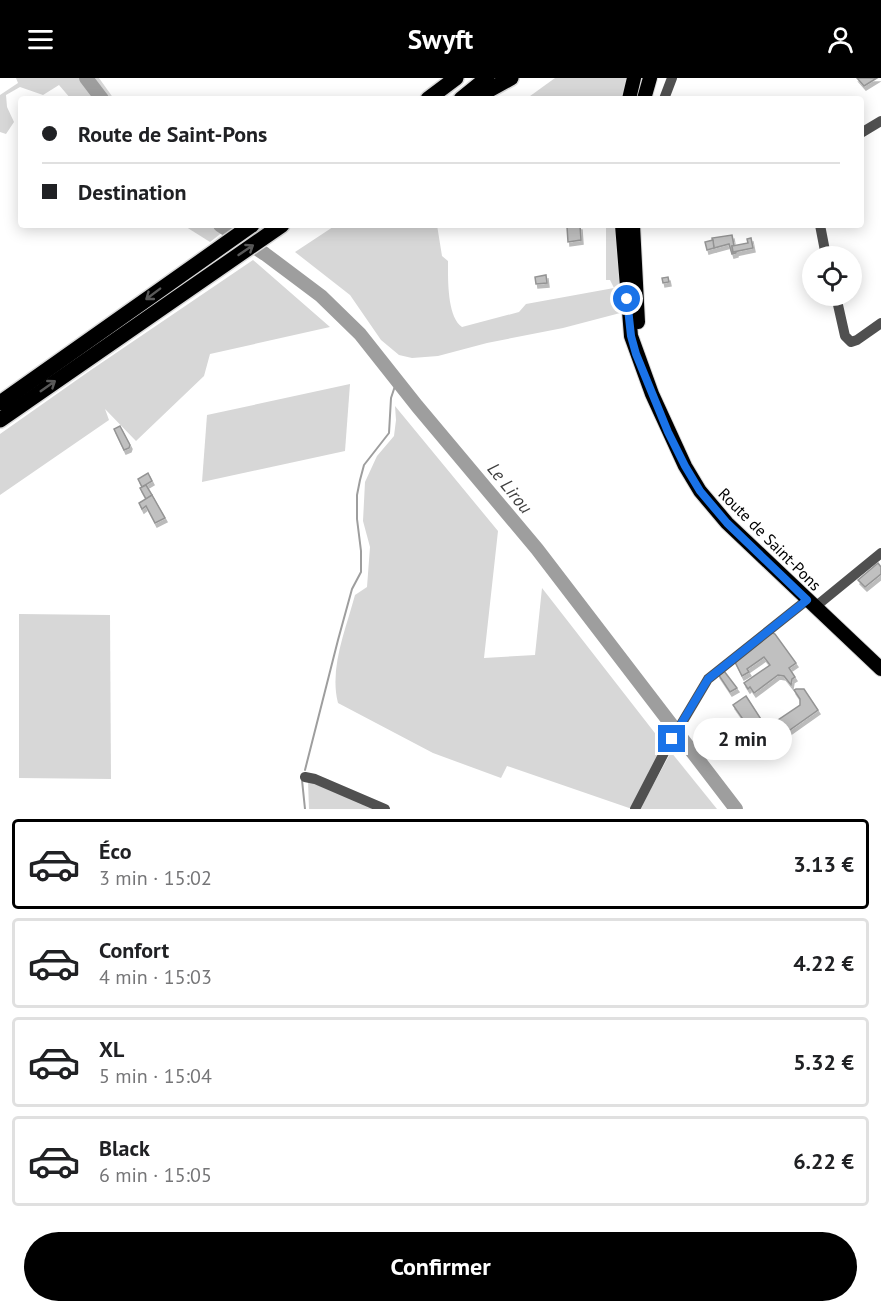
<!DOCTYPE html>
<html lang="fr">
<head>
<meta charset="utf-8">
<style>
  body { margin:0; font-family:"PT Sans",sans-serif; background:#f2f2f2; color:#202124; height:100vh; display:flex; flex-direction:column; font-size:22px; white-space:nowrap }
  * { box-sizing:border-box; margin:0 }
  p { font-size:20px; color:#757577 }
  .icon { flex:none; width:33px; height:33px; fill:none; stroke:currentColor; stroke-width:2; stroke-linecap:round; stroke-linejoin:round }
  .map { position:relative; height:731px; overflow:hidden }
  .sheet { display:flex; flex-direction:column; background:#fff; flex:1 }
  .sheet>* { flex:none }
  .top-card { position:absolute; left:18px; top:18px; width:846px; height:132px; border-radius:6px; box-shadow:0 3px 15px #0003; display:grid; align-content:center; height:132px; padding:0 24px; background:#fff }
  .fabs { position:absolute; left:802px; top:168px; display:grid; gap:12px }
  .fabs a { display:grid; place-items:center; width:60px; height:60px; border-radius:50%; background:#fff; box-shadow:0 3px 15px #0003; font-size:30px }
  .end { position:absolute; width:27px; height:27px; margin:-14px; border:8px solid #1a73e8; background:#fff; box-shadow:0 0 0 3px #fff }
  .from { border-radius:50% }
  .bubble { position:absolute; height:42px; border-radius:21px; background:#fff; box-shadow:0 3px 15px #0003; font-size:20px; font-weight:600; line-height:42px; text-align:center }
  .top-card b { display:flex; align-items:center; gap:21px; height:57px; font-size:22px }
  .top-card b+b { border-top:2px solid #e0e0e0 }
  .top-card i { width:15px; height:15px; background:#202124 }
  ul { padding:10px 0 0; list-style:none }
  li { display:flex; align-items:center; gap:18px; height:90px; margin:0 12px 9px; padding:0 12px; border:3px solid #e0e0e0; border-radius:6px }
  li div { flex:1 }
  li b { display:block; font-size:22px }
  li em { font-style:normal; font-weight:600 }
  li.on { border-color:#000 }
  li>.icon { width:54px; height:54px; stroke-width:1.5 }
  .button { display:flex; gap:12px; margin-top:auto; padding:12px 24px }
  .button a { flex:1; height:69px; border-radius:36px; background:#000; color:#fff; font-size:24px; font-weight:600; line-height:69px; text-align:center }
  header { display:flex; justify-content:space-between; align-items:center; height:78px; padding:0 24px; background:#000; color:#fff; font-size:27px; font-weight:600 }
  .map>svg:first-child { display:block }
</style>
</head>
<body>
<header><svg class="icon" aria-label="menu" viewBox="0 0 24 24"><path d="M4 6h16M4 12h16M4 18h16"/></svg>Swyft<svg class="icon" aria-label="person" viewBox="0 0 24 24"><circle cx="12" cy="8" r="4"/><path d="M4 21q1-7 8-7t8 7"/></svg></header>
<div class="map">
<svg width="881" height="731" viewBox="0 0 881 731">
  <defs>
    <filter id="shadow"><feDropShadow dx="2" dy="4" stdDeviation="0" flood-color="#0004"/></filter>
  </defs>
  <rect width="100%" height="100%" fill="#fff"/>
  <g fill="#d7d7d7">
    <polygon points="16,0 80,0 96,21 71,21 59,7 43,17 20,9 6,17 7,29 14,44 6,56 0,54 0,17 18,5"/>
    <polygon points="90,0 99,0 114,21 106,21"/>
    <polygon points="555,0 632,0 626,21 526,21"/>
    <polygon points="183,147 215,147 224,153 210,164"/>
    <path d="M336 147H437L442 178 448 183C448 201 447 239 462 249L519 234 526 226 614 210 610 202H606V147H620L624 234 563 250 487 265 438 278 412 280 399 277 381 262 350 217 295 174Z"/>
    <polygon points="253,182 330,249 210,276 204,298 136,363 105,331 109,342 0,417 0,356 88,294"/>
    <polygon points="350,306 345,373 202,404 207,337"/>
    <path d="M395 328 498 453 484 580 535 577 542 510 665 668 632 731 507 688 501 700 433 675 338 625C329 590 346 551 355 517L367 509 370 469 363 443 365 404 377 378 394 358 396 342Z"/>
    <polygon points="19,536 110,537 111,701 19,700"/>
    <polygon points="671,674 717,731 640,731"/>
    <polygon points="308,703 375,731 309,731"/>
  </g>
  <g fill="none" stroke-linecap="round" stroke-linejoin="round">
    <g stroke="#9e9e9e" stroke-width="2">
      <polyline points="305,692 338,562 352,511 361,494 361,473 357,441 357,417 360,402 364,387 389,355 391,320 397,302"/>
      <polyline points="302,702 305,731"/>
    </g>
    <g stroke="#9e9e9e" stroke-width="14">
      <polyline points="86,0 102,21"/>
      <polyline points="220,147 265,176 321,218 360,256 417,328 537,471 736,731"/>
    </g>
  </g>
  <g fill="#c0c0c0" stroke="#949494" stroke-width="1.5" filter="url(#shadow)">
    <polygon points="857,0 877,0 864,8"/>
    <polygon points="580,148 581,162 568,164 567,149"/>
    <polygon points="732,157 734,168 732,168 733,174 736,173 736,175 732,176 729,166 714,170 712,160"/>
    <polygon points="751,160 753,170 733,174 732,168 748,165 747,161"/>
    <polygon points="713,162 714,170 707,172 705,164"/>
    <polygon points="546,197 547,205 536,206 535,199"/>
    <polygon points="668,199 669,204 663,205 662,200"/>
    <polygon points="120,348 130,367 129,370 124,372 114,351"/>
    <polygon points="148,395 152,403 142,409 138,401"/>
    <polygon points="146,407 152,417 146,421 140,410"/>
    <polygon points="152,417 165,440 155,445 146,428 142,431 139,425"/>
    <polygon points="878,485 881,489 881,496 865,509 858,502"/>
    <polygon points="771,554 775,556 796,585 789,590 795,599 792,601 791,607 784,598 778,597 754,615 750,609 748,611 744,605 770,587 764,579 747,591 749,594 742,598 734,582"/>
    <polygon points="724,593 737,610 730,614 718,596"/>
    <polygon points="796,611 804,611 818,632 787,654 778,642 800,627 800,621 794,612"/>
    <polygon points="746,618 768,652 756,660 733,627"/>
  </g>
  <g fill="none" stroke-linecap="round" stroke-linejoin="round">
    <g stroke="#dbdbdb" stroke-width="16">
      <g id="major">
        <polyline points="629,21 634,0"/>
        <polyline points="644,21 650,0"/>
        <polyline points="622,147 631,258 652,316 685,388 700,413 727,445 881,591"/>
        <polyline points="633,147 638,244"/>
      </g>
    </g>
    <g stroke="#dbdbdb" stroke-width="18">
      <g id="highway">
        <polyline points="428,21 456,0"/>
        <polyline points="461,21 487,0"/>
        <polyline points="473,21 511,0"/>
        <polyline points="0,325 252,147"/>
        <polyline points="0,342 282,147"/>
      </g>
    </g>
    <g stroke="#505050" stroke-width="10">
      <polyline points="664,21 672,0"/>
      <polyline points="861,55 881,43"/>
      <polyline points="820,147 826,178"/>
      <polyline points="836,218 845,258 851,264 857,262 881,245"/>
      <polyline points="815,529 881,475"/>
      <polyline points="305,699 315,701 385,731"/>
      <polyline points="635,731 664,675 708,601 807,522"/>
    </g>
    <use href="#major" stroke="#000" stroke-width="14"/>
    <use href="#highway" stroke="#000" stroke-width="15"/>
  </g>
  <defs><path id="oneway-shaft" d="M-6 0H5M1.5-3L5.5 0L1.5 3" fill="none" stroke-width="1.6" stroke-linecap="round" stroke-linejoin="round" transform="scale(1.5)"/></defs>
  <g stroke="#595959">
    <use href="#oneway-shaft" transform="translate(246 172) rotate(-34)"/>
    <use href="#oneway-shaft" transform="translate(153 216) rotate(143)"/>
    <use href="#oneway-shaft" transform="translate(48 308) rotate(-35)"/>
  </g>
  <g fill="none" stroke-linecap="round" stroke-linejoin="round">
    <polyline stroke="#1a73e8" stroke-width="8" points="627,221 631,258 636,276 668,354 685,388 700,413 727,445 807,522 708,601 672,661"/>
  </g>
  <g text-anchor="middle" dominant-baseline="central" stroke-width="4.5" stroke-linejoin="round" paint-order="stroke">
    <g font-size="16" fill="#000" stroke="#fff">
      <text transform="translate(770 461) rotate(45)">Route de Saint-Pons</text>
    </g>
    <g font-size="18" font-style="italic" fill="#3f3f3f" stroke="#fff">
      <text transform="translate(510 410) rotate(51)">Le Lirou</text>
    </g>
  </g>
</svg>
<div class="fabs">
<a><svg class="icon" aria-label="locate" viewBox="0 0 24 24"><circle cx="12" cy="12" r="6"/><path d="M12 2v4M12 18v4M2 12h4M18 12h4"/></svg></a>
</div>
<i class="end from" style="left:627px;top:221px"></i>
<i class="end" style="left:672px;top:661px"></i>
<div class="bubble" style="left:693px;top:640px;width:99px">2 min</div>
<div class="top-card">
<b><i class="from"></i>Route de Saint-Pons</b>
<b><i></i>Destination</b>
</div>
</div>
<section class="sheet">
<ul>
<li class="on"><svg class="icon" aria-label="car" viewBox="0 0 24 24"><path d="M5 17H2v-5l4-1 3-4h7l3 4 3 1v5h-3M9 17h6M6 11h13"/><circle cx="7" cy="17" r="2"/><circle cx="17" cy="17" r="2"/></svg><div><b>Éco</b><p>3 min · 15:02</p></div><em>3.13 €</em></li>
<li><svg class="icon" aria-label="car" viewBox="0 0 24 24"><path d="M5 17H2v-5l4-1 3-4h7l3 4 3 1v5h-3M9 17h6M6 11h13"/><circle cx="7" cy="17" r="2"/><circle cx="17" cy="17" r="2"/></svg><div><b>Confort</b><p>4 min · 15:03</p></div><em>4.22 €</em></li>
<li><svg class="icon" aria-label="car" viewBox="0 0 24 24"><path d="M5 17H2v-5l4-1 3-4h7l3 4 3 1v5h-3M9 17h6M6 11h13"/><circle cx="7" cy="17" r="2"/><circle cx="17" cy="17" r="2"/></svg><div><b>XL</b><p>5 min · 15:04</p></div><em>5.32 €</em></li>
<li><svg class="icon" aria-label="car" viewBox="0 0 24 24"><path d="M5 17H2v-5l4-1 3-4h7l3 4 3 1v5h-3M9 17h6M6 11h13"/><circle cx="7" cy="17" r="2"/><circle cx="17" cy="17" r="2"/></svg><div><b>Black</b><p>6 min · 15:05</p></div><em>6.22 €</em></li>
</ul>
<div class="button"><a>Confirmer</a></div>
</section>
</body>
</html>
